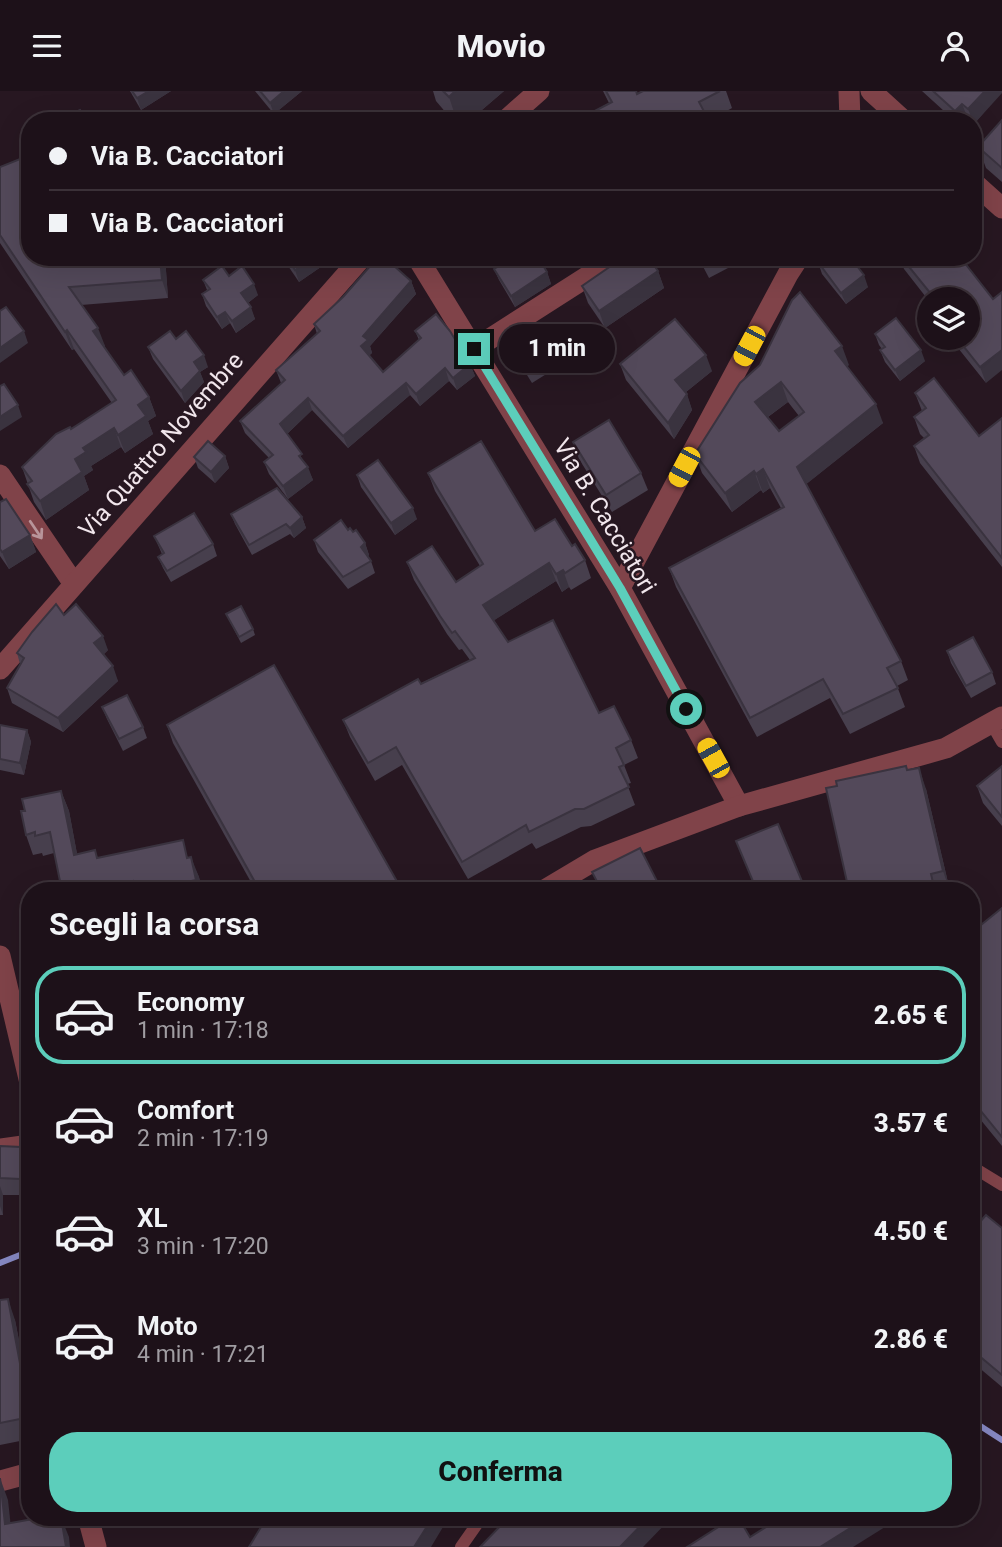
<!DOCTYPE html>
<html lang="it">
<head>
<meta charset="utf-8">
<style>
  body { margin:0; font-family:Roboto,sans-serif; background:#251a22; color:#f1f3f6; height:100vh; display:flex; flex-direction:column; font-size:26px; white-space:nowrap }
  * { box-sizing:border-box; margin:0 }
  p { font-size:23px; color:#a09da2 }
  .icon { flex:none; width:38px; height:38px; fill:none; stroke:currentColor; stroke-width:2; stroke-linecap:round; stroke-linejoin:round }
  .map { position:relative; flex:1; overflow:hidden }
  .side { position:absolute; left:21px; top:791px; width:959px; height:644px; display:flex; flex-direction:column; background:#1d1119; border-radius:28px; box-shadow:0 7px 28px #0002,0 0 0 2px #3b3138 }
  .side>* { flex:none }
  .top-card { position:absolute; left:21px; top:21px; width:961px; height:154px; border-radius:28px; box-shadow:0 7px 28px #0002,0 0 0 2px #3b3138; display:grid; align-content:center; height:154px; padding:0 28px; background:#1d1119 }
  .buttons { position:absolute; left:917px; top:196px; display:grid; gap:14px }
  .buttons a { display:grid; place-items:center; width:63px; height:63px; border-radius:50%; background:#1d1119; box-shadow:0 7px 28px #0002,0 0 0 2px #3b3138; font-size:35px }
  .end { position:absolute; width:32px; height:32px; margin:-16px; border:9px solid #5ccebb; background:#111; box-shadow:0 0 0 4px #111 }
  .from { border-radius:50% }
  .bubble { position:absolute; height:49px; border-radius:24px; background:#1d1119; box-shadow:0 7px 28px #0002,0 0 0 2px #3b3138; font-size:23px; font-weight:800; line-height:49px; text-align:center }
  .car { position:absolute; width:21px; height:42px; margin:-21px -10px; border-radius:9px; box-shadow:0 0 5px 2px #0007; background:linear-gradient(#f5c518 24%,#345 0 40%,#f5c518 0 76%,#345 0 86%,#f5c518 0) }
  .top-card b { display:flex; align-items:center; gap:24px; height:66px; font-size:26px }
  .top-card b+b { border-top:2px solid #3b3138 }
  .top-card i { width:18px; height:18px; background:#f1f3f6 }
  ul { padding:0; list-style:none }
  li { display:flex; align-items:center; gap:21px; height:98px; margin:0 14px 10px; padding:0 14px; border:4px solid transparent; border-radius:28px }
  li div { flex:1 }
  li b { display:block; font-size:26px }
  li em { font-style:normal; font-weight:800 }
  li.active { border-color:#5ccebb }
  li>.icon { width:63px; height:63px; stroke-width:1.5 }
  h2 { padding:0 28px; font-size:32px; line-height:84px }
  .cta { display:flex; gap:14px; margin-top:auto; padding:14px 28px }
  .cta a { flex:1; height:80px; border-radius:28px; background:#5ccebb; color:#111; font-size:28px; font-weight:800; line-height:80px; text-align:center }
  header { display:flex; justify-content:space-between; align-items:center; height:91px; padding:0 28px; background:#1d1119; font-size:32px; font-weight:800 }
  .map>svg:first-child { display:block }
</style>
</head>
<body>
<header><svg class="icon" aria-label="menu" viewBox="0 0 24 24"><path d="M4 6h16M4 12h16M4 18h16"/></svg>Movio<svg class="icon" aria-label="person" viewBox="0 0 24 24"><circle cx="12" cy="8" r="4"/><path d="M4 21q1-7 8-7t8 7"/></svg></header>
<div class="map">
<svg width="1002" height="1456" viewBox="0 0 1002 1456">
  <rect width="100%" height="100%" fill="#271721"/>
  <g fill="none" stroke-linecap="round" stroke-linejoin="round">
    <g stroke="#8688c2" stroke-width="6">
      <polyline points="0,1172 30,1160"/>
      <polyline points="971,1329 1002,1349"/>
    </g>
    <g stroke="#804349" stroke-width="12">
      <polyline points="991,632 1002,651"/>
      <polyline points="971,1075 1002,1094"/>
      <polyline points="461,1456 482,1426"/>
    </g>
    <g stroke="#804349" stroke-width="21">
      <polyline points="849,0 850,30"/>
      <polyline points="871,0 904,30"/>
      <polyline points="505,30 539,0"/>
      <polyline points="973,91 1002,117"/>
      <polyline points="417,166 620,497 739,715"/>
      <polyline points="474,258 618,166"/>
      <polyline points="0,384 74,493"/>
      <polyline points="620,497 788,183 799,166"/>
      <polyline points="0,578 362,166"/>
      <polyline points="543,800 595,769 739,715 946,657 1002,626"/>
      <polyline points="0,865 30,992"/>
      <polyline points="0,1058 30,1054"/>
      <polyline points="0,1390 30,1382"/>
      <polyline points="88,1426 96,1456"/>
    </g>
  </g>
  <g fill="#473f4d" fill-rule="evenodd">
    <polygon points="130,0 171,0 141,19"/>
    <polygon points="255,0 302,0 274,23"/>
    <polygon points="433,0 504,0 469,30 453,30 436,10"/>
    <polygon points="603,0 636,0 637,3 643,0 726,0 732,17 709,30 591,30 589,23 609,12"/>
    <polygon points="922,0 1002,0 974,33 973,30 970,30 968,28 966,30 955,30"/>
    <polygon points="1002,29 1002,91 986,77 978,56"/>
    <polygon points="0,76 30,166 165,166 168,207 81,214 105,255 104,256 124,284 149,306 156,325 148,330 153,343 125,362 121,356 91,375 93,379 84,385 89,399 46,429 34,411 22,376 71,338 112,312 74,258 72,259 0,152"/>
    <polygon points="282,166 326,166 328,171 299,191"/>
    <polygon points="450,166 468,166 455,174"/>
    <polygon points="698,166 749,166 709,187"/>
    <polygon points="899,166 960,166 986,292 958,257 954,247 968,247 968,208 929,208 929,210 904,178"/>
    <polygon points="818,171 868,196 846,213 822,183"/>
    <polygon points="494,178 547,181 551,193 515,216 499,189"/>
    <polygon points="658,180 664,197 605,237 588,212 582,195"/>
    <polygon points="229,185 258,204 248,212 255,228 236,242 230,232 222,238 206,215 202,203 207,199 203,189"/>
    <polygon points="411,190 416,203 370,255 372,262 369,264 383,281 419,249 415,240 470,273 475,285 457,299 449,290 420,315 410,304 348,357 312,319 287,343 306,374 313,389 288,408 269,383 264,371 269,367 245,342 240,330 281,292 276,279 317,243 314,233"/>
    <polygon points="542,243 560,261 564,272 532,292 514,263 510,251"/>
    <polygon points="875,243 925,270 900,290 885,271 880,259 882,258 879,254"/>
    <polygon points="148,256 208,276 200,281 204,291 185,312 153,268"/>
    <polygon points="620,273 712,280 686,301 692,319 674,348 626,289"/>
    <path d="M849 274 847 275 883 332 806 393 901 570 908 589 897 595 905 616 850 643 830 607 757 646 676 496 669 477 781 417 770 397 763 402 761 399 732 421 702 382 695 363 740 292ZM788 311 799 325 779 340 768 326Z"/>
    <polygon points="915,302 979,345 1002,327 1002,476 920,372 914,355 924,347 920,343 914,326 922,320"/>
    <polygon points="573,351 641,382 648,399 612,421 579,368"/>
    <polygon points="225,365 229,377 215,392 198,377 194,366"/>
    <polygon points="428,382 535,440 572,455 585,469 591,487 571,499 569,496 562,501 556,490 494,529 508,551 599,622 631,649 638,667 624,674 631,692 627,693 635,714 591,735 581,736 536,758 532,752 468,788 402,674 375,690 350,646 343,629 470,569 462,558 459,559 447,543 414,489 407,471 456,491 480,475 435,400"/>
    <polygon points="357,384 417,428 395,444 361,396"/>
    <polygon points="0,411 30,444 36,461 9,478 0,465"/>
    <polygon points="231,423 302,426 306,437 294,447 290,443 252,464 235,433"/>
    <polygon points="348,439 353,441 365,452 369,464 368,465 371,470 375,482 348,498 318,461 314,449"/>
    <polygon points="154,445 213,453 217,465 171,491 163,477 158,466 162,463"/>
    <polygon points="226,523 253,538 255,544 241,552"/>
    <polygon points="64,524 108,559 103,564 118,590 63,641 12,612 7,597 20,573 17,562"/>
    <polygon points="947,560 992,581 996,593 971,607 951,572"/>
    <polygon points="102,616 143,636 147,647 123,660 107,628"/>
    <polygon points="0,634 27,639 31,651 24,684 0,679"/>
    <polygon points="167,634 399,794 401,800 256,800 173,652"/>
    <polygon points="1002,675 1002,735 983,712 977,695"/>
    <polygon points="907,679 926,698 950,800 849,800"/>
    <polygon points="61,700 69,720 77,763 98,767 189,766 199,786 202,800 62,800 54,762 43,765 42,762 33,764 26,744 25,720"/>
    <polygon points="1002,817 1002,1055 971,1017 971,842"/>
    <polygon points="0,1055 27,1072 26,1104 3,1104 3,1124 0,1124"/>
    <polygon points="1002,1137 1002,1296 971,1270 971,1141"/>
    <polygon points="0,1209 15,1229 30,1306 30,1348 0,1354"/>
  </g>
  <g fill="#3a333f">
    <polygon points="149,0 171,0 141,19 137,7"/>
    <polygon points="284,0 302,0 274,23 270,12"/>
    <polygon points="455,0 504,0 469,30 457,30 449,6"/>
    <polygon points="985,0 1002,0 1002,2 974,33 968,18"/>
    <polygon points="962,13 968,28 966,30 959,30 955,20"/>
    <polygon points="160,166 165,166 168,207 162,189"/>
    <polygon points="314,166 326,166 328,171 299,191 295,179"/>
    <polygon points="658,180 664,197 605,237 599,220"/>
    <polygon points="547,181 551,193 515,216 511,205"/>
    <polygon points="864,184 868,196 846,213 841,202"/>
    <polygon points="411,190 416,203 370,255 372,262 366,268 361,255 363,245"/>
    <polygon points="254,193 258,204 245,214 241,202"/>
    <polygon points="251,216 255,228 236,242 232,230"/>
    <polygon points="225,221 230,232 222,238 217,226"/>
    <polygon points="98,237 105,255 100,259 93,240"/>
    <polygon points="67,239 74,258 72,259 65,241"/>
    <polygon points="24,240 28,252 0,272 0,257"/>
    <polygon points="842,255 849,274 842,279 835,260"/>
    <polygon points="921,259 925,270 900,290 895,279"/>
    <polygon points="1002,259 1002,279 986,292 980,276"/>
    <polygon points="204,264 208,276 200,281 204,291 185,312 181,300 194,271"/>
    <polygon points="706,264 712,280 681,305 675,289"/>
    <polygon points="470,273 475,285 457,299 453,287"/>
    <polygon points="445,277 449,290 420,315 416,303"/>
    <polygon points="781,291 788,311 762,330 755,311"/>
    <polygon points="406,292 410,304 348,357 343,345"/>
    <polygon points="687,303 692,319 674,348 668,332"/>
    <polygon points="149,306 156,325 148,330 153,343 125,362 118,344 138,314"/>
    <polygon points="308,307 312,319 284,346 280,333"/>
    <polygon points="876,313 883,332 804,395 797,376"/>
    <polygon points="18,314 22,326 0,340 0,326"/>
    <polygon points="114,337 121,356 91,375 93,379 84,385 89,399 46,429 40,410 83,357"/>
    <polygon points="225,365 229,377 215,392 211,381"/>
    <polygon points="308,376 313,389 288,408 283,395"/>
    <polygon points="763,378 770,397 763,402 756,383"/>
    <polygon points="754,380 761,399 732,421 725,402"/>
    <polygon points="413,417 417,428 395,444 391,432"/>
    <polygon points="302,426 306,437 294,447 290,437"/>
    <polygon points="30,444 36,461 9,478 2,461"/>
    <polygon points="365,452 369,464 365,467 361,456"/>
    <polygon points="549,472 556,490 490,532 483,514"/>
    <polygon points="563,479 569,496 562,501 556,483"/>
    <polygon points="103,545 108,559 99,567 94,552"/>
    <polygon points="113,575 118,590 63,641 58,627"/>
    <polygon points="27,639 31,651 24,684 20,672"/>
    <polygon points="919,677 926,698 950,800 943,780"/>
    <polygon points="61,700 69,720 81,784 74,764"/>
    <polygon points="191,766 199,786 202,800 200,800 196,789"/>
    <polygon points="21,1056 27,1072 26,1104 20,1088"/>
    <polygon points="0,1095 3,1104 3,1124 0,1115"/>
    <polygon points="8,1208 15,1229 30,1306 30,1326"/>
    <polygon points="0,1387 8,1409 13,1455 5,1433"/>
    <polygon points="61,1426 69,1446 70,1456 66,1456"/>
    <polygon points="433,1426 449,1426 431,1456 414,1456"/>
    <polygon points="649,1426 672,1426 643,1456 620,1456"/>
    <polygon points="868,1426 901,1426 853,1456 820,1456"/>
  </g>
  <g fill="#53495a" stroke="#3a333f" stroke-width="2" fill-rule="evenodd">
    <polygon points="132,0 149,0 137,7"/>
    <polygon points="260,0 284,0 270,12"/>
    <polygon points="443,0 455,0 449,6"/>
    <polygon points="606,0 636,0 637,3 643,0 720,0 699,11 709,30 592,30 589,23 612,11"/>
    <polygon points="933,0 985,0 968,18 962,13 955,20"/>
    <polygon points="80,19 84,30 54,30"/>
    <polygon points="1002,29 1002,77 978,56"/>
    <polygon points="30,64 30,166 160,166 162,189 69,196 98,237 93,240 124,284 131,279 149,306 138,314 146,325 118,344 114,337 83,357 86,361 75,368 82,381 40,410 27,393 32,390 22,376 56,343 70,336 71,338 116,309 67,239 65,241 0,144 0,76"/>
    <polygon points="286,166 314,166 295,179"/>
    <polygon points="378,166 384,166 411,190 363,245 368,249 361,255 383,281 421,247 415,240 436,223 450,240 470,273 453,287 445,277 416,303 406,292 343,345 308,307 280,333 302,363 299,365 308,376 283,395 264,371 273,364 240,330 285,289 276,279 320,240 314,233 343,206"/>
    <polygon points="514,166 538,166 547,181 511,205 494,178"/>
    <polygon points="624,166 648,166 658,180 599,220 582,195"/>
    <polygon points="824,166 850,166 864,184 841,202 818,171"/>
    <polygon points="901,166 960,166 993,208 1002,201 1002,259 980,276 957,247 968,247 968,208 935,208"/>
    <polygon points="222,175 229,185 242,175 254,193 241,202 251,216 232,230 225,221 217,226 202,203 210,198 203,189"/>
    <path d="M800 201 842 255 835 260 876 313 797 376 901 570 887 577 898 597 843 623 823 588 750 627 669 477 784 416 763 378 756 383 754 380 725 402 695 363 740 292 760 274 792 209ZM781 291 804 321 779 340 755 311Z"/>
    <polygon points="6,216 24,240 0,257 0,220"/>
    <polygon points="896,227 921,259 895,279 880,259 885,256 875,243"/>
    <polygon points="675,228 706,264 675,289 687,303 668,332 620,273"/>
    <polygon points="537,235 542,243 547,240 560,261 528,280 510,251"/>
    <polygon points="170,240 176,248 186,240 204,264 194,271 200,280 181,300 148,256"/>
    <polygon points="934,287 979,345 1002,327 1002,467 914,355 929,344 914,326 926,317 915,302"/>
    <polygon points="4,293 18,314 0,326 0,295"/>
    <polygon points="609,329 641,382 606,404 573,351"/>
    <polygon points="208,350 225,365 211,381 194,366"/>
    <polygon points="481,350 535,440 555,428 572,455 575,453 585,469 565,482 563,479 556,483 549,472 483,514 508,551 553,529 599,622 614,615 631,649 616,657 624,674 619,676 629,696 584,718 575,718 529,741 526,734 462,771 396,656 368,672 343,629 418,588 421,593 475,567 455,540 452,542 440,525 407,471 432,455 456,491 483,473 428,382"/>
    <polygon points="378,369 413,417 391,432 357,384"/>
    <polygon points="277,397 302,426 290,437 286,433 249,454 231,423"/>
    <polygon points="6,408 30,444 2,461 0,458 0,411"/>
    <polygon points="194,422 213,453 167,480 158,466 164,462 154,445"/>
    <polygon points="341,429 348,439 350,437 353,441 356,439 365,452 361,456 371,470 343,486 314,449"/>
    <polygon points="56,513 64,524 76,513 103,545 94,552 113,575 58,627 7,597 24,567 17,562 32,541"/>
    <polygon points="241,515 253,538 239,546 226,523"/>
    <polygon points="973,546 992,581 966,595 947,560"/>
    <polygon points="274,574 399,794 389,800 260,800 167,634"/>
    <polygon points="127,604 143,636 119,648 102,616"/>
    <polygon points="0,634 27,639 20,672 0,668"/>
    <polygon points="906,675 907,679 919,677 943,780 931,783 934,796 925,798 925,800 849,800 826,697 837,695 836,690"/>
    <polygon points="1002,675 1002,726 977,695"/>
    <polygon points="61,700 74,764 95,759 97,767 183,749 187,767 191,766 196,789 145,800 135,800 133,790 86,800 62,800 50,741 35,745 35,741 26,744 21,720 25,720 22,708"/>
    <polygon points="778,733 806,800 757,800 736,750"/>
    <polygon points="640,757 662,800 602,800 592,781"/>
    <polygon points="707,791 711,800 690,800"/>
    <polygon points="1002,817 1002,1046 971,1008 971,842"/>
    <polygon points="0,1055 21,1056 20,1088 0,1087"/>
    <polygon points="986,1124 1002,1137 1002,1284 971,1258 971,1141"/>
    <polygon points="8,1208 30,1326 0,1332 0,1209"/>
    <polygon points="0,1387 5,1433 44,1426 61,1426 66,1456 0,1456"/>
    <polygon points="267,1426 433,1426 414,1456 249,1456"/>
    <polygon points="509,1426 649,1426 620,1456 480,1456"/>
    <polygon points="734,1426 738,1426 750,1446 782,1426 868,1426 820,1456 687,1456"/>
  </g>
  <defs><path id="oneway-shaft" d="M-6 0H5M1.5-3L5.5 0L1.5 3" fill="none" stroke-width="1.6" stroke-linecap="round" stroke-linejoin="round" transform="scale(1.75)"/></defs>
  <use stroke="#b8949a" href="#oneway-shaft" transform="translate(36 439) rotate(56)"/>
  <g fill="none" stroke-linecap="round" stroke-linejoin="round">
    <polyline stroke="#5ccebb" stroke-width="9" points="474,258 620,497 686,618"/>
  </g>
  <g text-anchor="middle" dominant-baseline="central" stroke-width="5" stroke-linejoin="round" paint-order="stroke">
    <g font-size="24" fill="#f1e6ec" stroke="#271721">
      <text transform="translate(161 354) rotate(-49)">Via Quattro Novembre</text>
      <text transform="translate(605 425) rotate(59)">Via B. Cacciatori</text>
    </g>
  </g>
</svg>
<div class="buttons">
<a><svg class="icon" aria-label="layers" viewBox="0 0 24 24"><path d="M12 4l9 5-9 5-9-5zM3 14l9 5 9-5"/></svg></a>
</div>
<i class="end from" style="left:686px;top:618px"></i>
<i class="end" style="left:474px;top:258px"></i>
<div class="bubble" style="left:499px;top:233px;width:116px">1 min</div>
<i class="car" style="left:749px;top:255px;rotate:208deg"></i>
<i class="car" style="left:684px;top:376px;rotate:208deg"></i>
<i class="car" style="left:713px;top:667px;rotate:331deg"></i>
<div class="top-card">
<b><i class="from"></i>Via B. Cacciatori</b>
<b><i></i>Via B. Cacciatori</b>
</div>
<section class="side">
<h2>Scegli la corsa</h2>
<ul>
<li class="active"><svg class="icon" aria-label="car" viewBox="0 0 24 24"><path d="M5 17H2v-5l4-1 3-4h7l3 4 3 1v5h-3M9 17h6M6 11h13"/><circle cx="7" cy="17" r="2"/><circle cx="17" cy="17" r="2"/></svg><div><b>Economy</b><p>1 min · 17:18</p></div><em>2.65 €</em></li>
<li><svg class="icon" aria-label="car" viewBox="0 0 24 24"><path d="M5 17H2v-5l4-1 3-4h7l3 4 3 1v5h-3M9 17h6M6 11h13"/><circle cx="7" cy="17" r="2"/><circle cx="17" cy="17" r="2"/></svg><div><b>Comfort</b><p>2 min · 17:19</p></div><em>3.57 €</em></li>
<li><svg class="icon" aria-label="car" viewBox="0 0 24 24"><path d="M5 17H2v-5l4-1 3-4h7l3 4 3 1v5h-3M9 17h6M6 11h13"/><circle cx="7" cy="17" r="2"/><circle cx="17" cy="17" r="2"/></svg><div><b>XL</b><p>3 min · 17:20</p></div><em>4.50 €</em></li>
<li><svg class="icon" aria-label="car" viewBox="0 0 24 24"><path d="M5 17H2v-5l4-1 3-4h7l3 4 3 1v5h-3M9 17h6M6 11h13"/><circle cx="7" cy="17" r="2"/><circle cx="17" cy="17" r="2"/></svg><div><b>Moto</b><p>4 min · 17:21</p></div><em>2.86 €</em></li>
</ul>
<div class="cta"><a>Conferma</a></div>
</section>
</div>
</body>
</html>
